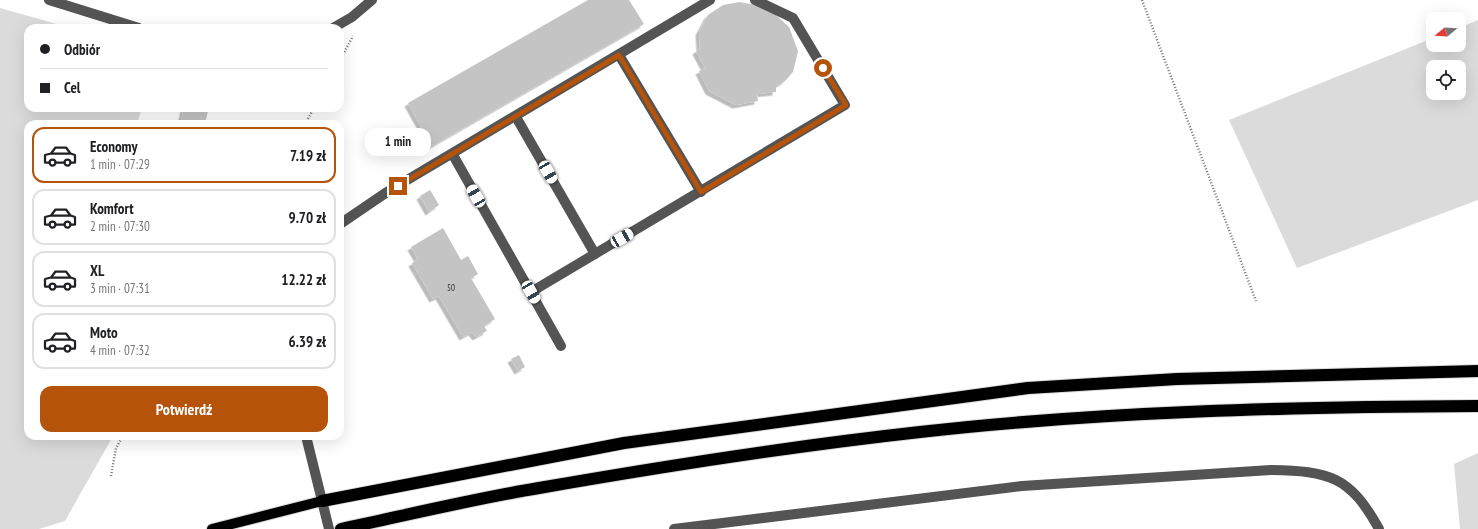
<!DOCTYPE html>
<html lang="pl">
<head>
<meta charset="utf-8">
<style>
  body { margin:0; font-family:"PT Sans Narrow",sans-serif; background:#f2f2f2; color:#202124; height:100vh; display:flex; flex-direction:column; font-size:15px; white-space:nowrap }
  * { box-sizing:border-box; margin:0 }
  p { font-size:13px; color:#757577 }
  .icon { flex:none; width:22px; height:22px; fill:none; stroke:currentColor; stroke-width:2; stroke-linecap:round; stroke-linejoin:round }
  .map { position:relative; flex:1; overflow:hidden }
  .side { position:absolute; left:24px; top:120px; width:320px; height:320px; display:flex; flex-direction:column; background:#fff; border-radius:12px; box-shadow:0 4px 16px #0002 }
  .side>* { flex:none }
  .top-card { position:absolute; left:24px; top:24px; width:320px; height:88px; border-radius:12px; box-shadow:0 4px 16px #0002; display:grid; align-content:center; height:88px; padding:0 16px; background:#fff }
  .needle { width:26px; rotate:252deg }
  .fabs { position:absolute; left:1426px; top:12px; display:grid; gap:8px }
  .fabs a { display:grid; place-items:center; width:40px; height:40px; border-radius:8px; background:#fff; box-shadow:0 4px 16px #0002; font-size:20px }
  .end { position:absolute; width:18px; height:18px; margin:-9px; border:5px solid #b45309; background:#fff; box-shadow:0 0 0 2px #fff }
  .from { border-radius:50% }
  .bubble { position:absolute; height:28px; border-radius:12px; background:#fff; box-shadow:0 4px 16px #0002; font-size:13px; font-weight:700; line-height:28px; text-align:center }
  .car { position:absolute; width:12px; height:24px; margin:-12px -6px; border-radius:5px; box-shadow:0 0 3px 1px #0007; background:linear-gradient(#fff 24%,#345 0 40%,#fff 0 76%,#345 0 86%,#fff 0) }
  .top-card b { display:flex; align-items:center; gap:14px; height:38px; font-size:15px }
  .top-card b+b { border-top:1px solid #e0e0e0 }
  .top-card i { width:10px; height:10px; background:#202124 }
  ul { padding:7px 0 0; list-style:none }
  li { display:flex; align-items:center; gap:12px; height:56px; margin:0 8px 6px; padding:0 8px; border:2px solid #e0e0e0; border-radius:12px }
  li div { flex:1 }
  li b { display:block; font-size:15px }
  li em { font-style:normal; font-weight:700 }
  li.on { border-color:#b45309 }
  li>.icon { width:36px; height:36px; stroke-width:1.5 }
  .cta { display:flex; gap:8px; margin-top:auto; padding:8px 16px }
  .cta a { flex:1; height:46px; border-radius:12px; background:#b45309; color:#fff; font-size:16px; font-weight:700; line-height:46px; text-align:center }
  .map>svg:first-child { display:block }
</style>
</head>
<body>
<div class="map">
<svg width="1478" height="529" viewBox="0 0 1478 529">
  <defs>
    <filter id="shadow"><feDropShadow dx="-3.5" dy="3.5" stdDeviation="0" flood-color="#0004"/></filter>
  </defs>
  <rect width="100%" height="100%" fill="#fff"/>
  <g fill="#dbdbdb" fill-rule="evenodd">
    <polygon points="0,8 71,28 28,28 28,108 142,108 137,124 28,124 28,436 113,436 65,521 39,529 0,529"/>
    <path d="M1478 20V200L1297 268 1229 120 1433 38V45H1459V28ZM1433 67H1459V93H1433Z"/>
    <polygon points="1478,453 1478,529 1460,529 1454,464"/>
  </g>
  <g fill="#c4c4c4" filter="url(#shadow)">
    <polygon points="588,0 629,0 644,24 432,146 408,103"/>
    <polygon points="739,2 756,5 775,14 789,27 798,51 793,72 785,81 776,86 776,92 757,94 758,101 736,105 709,91 699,71 705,68 696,51 700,48 699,32 708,15 723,5"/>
    <polygon points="184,108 195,108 208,111 205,124 180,124"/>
    <polygon points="430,190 439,205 429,212 420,196"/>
    <polygon points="443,228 461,260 468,256 478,274 471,278 495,319 484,326 487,331 476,337 472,332 463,337 439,296 433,299 412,263 418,259 411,247"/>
    <polygon points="519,355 525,367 518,371 511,359"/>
  </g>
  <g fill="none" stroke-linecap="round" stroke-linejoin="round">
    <g stroke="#dbdbdb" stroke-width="12">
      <polyline id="major" points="212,529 322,501"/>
    </g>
    <g stroke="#dbdbdb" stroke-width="14">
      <g id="highway">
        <polyline points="322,501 624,443 1028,388 1177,379 1478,371"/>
        <path d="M341 529C407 515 473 499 539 488 665 466 793 446 920 432 1106 411 1292 407 1478 406"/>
      </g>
    </g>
    <g stroke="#767676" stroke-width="2.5" stroke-dasharray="1 2" stroke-linecap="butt">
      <polyline points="1142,0 1256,301"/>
      <polyline points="340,60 353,36"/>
      <polyline points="305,124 314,108"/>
      <polyline points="111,476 116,448 123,436"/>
    </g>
    <g stroke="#545454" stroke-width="10">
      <polyline points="49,0 139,28"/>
      <polyline points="333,28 352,17 372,0"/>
      <polyline points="619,55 701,192"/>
      <polyline points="516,117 595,254"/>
      <polyline points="453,155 561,346"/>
      <polyline points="340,224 387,192 710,0"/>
      <polyline points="531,292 845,105 793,18 755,0"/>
      <polyline points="306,436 329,529"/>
      <path d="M674 529 1022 486 1271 470C1329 471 1350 476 1379 529"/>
    </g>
    <use href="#major" stroke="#000" stroke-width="10"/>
    <use href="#highway" stroke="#000" stroke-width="12"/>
  </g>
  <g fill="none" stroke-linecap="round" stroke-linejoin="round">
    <polyline stroke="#b45309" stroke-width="5" points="398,186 619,55 701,192 846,105 823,68"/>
  </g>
  <g text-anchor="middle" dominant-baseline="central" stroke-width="3" stroke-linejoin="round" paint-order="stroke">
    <g font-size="9" fill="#313131">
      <text x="451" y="287">50</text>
    </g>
  </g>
</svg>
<div class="fabs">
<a><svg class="needle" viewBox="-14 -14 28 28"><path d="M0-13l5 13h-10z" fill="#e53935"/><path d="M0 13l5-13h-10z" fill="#757577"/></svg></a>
<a><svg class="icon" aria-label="locate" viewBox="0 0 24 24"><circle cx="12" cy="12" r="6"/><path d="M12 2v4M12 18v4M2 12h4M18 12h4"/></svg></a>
</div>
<i class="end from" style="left:823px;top:68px"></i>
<i class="end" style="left:398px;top:186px"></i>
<div class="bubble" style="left:365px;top:128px;width:66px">1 min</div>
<i class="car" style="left:548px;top:172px;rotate:150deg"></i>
<i class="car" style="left:476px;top:196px;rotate:330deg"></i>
<i class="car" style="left:622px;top:238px;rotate:60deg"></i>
<i class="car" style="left:531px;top:292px;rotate:150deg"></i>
<div class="top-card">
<b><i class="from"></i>Odbiór</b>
<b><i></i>Cel</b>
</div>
<section class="side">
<ul>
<li class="on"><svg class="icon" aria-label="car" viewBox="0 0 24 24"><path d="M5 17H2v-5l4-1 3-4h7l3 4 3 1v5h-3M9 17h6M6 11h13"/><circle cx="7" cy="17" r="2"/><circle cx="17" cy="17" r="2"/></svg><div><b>Economy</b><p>1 min · 07:29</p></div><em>7.19 zł</em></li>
<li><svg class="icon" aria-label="car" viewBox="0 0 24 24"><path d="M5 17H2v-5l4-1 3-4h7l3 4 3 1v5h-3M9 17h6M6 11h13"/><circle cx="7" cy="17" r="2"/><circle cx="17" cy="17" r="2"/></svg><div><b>Komfort</b><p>2 min · 07:30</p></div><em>9.70 zł</em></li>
<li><svg class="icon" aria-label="car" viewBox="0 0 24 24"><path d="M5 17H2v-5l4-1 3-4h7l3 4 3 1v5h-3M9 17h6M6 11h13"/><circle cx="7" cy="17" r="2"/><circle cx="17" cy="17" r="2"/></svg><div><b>XL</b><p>3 min · 07:31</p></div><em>12.22 zł</em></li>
<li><svg class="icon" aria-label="car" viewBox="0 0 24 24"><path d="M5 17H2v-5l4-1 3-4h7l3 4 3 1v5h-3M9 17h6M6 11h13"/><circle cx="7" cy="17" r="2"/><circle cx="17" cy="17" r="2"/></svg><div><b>Moto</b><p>4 min · 07:32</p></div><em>6.39 zł</em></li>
</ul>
<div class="cta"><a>Potwierdź</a></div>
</section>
</div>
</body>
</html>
